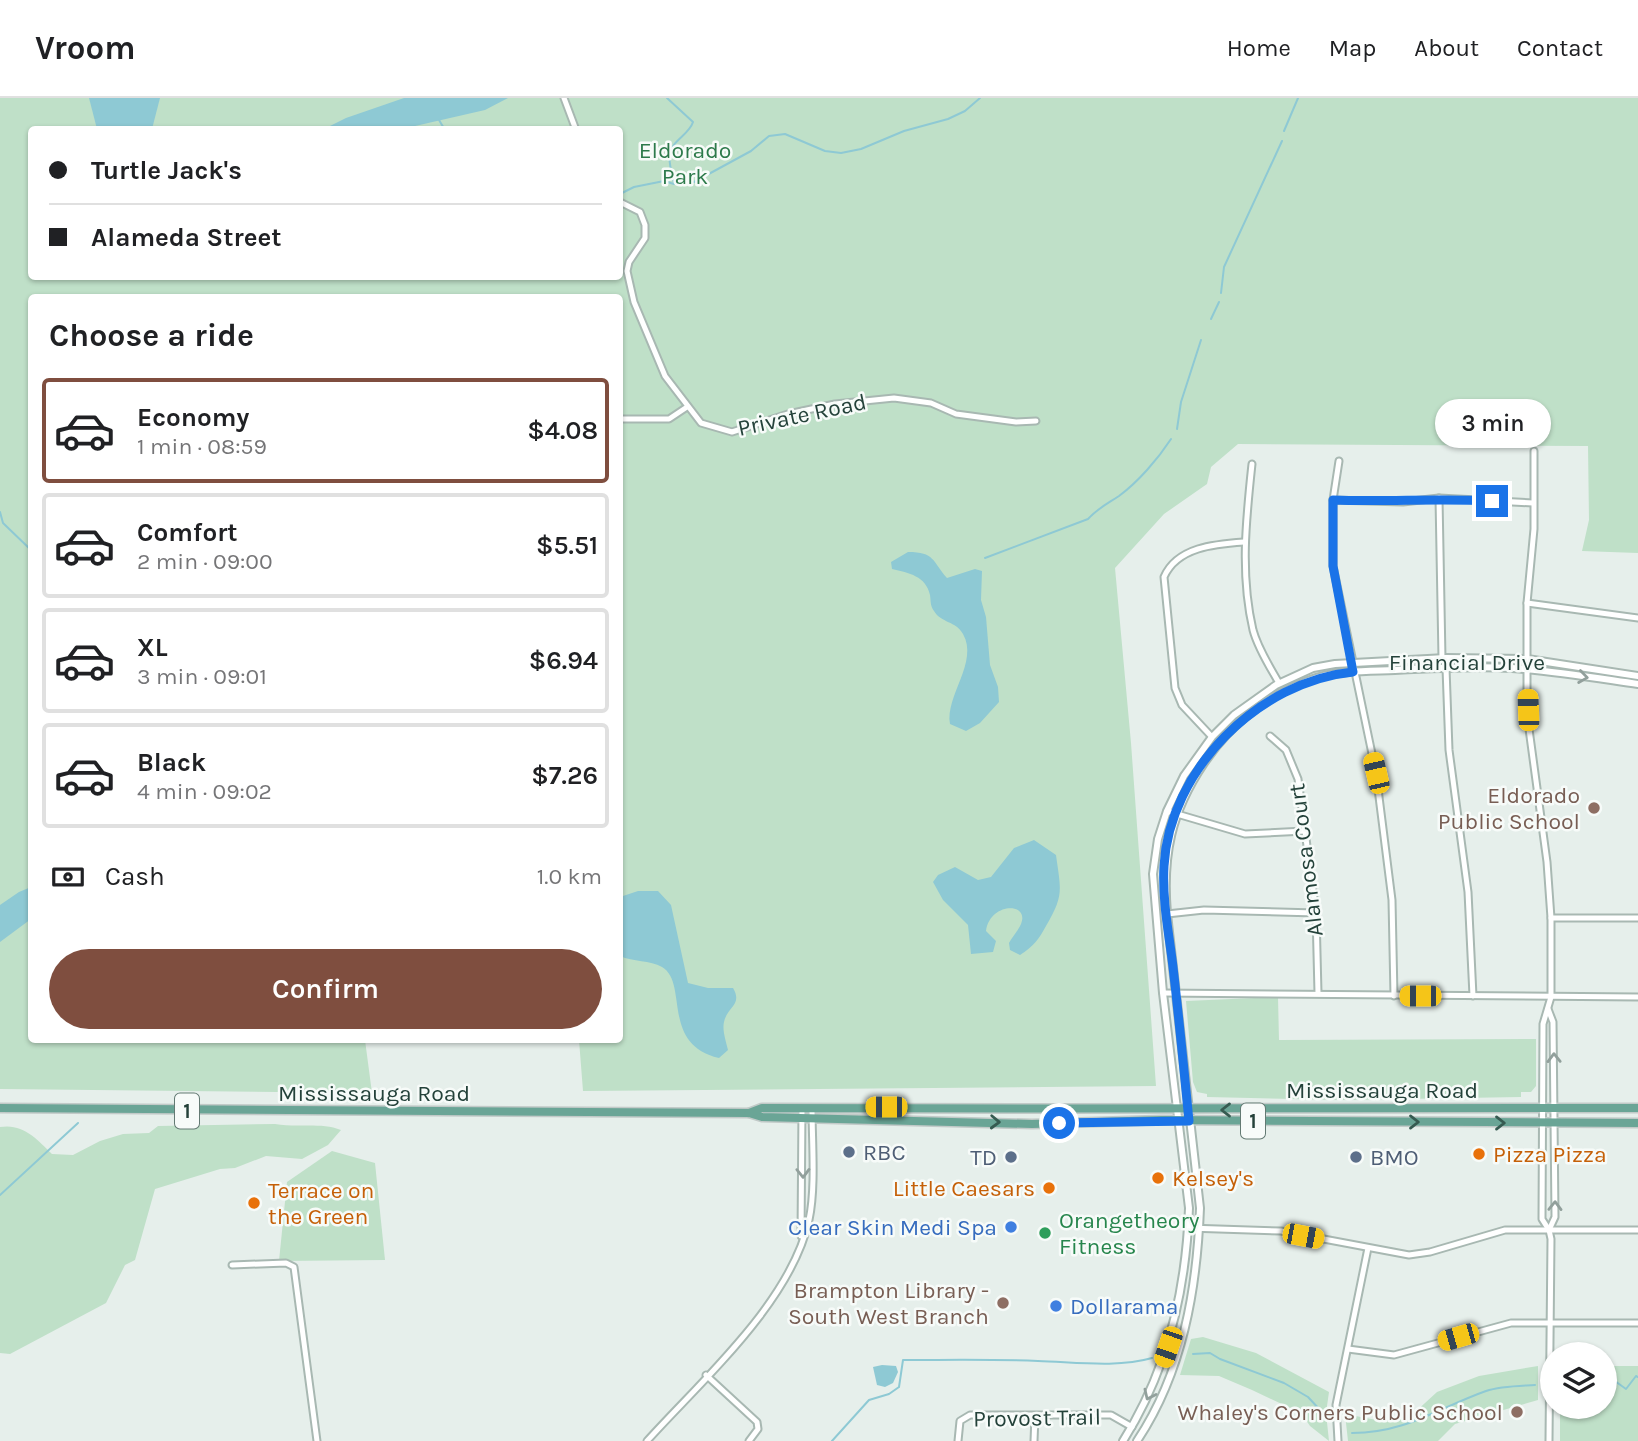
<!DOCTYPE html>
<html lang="en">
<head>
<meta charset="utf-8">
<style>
  body { margin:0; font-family:Karla,sans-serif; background:#f2f2f2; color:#202124; height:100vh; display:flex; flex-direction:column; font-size:26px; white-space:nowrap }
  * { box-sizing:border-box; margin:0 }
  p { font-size:23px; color:#757577 }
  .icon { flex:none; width:38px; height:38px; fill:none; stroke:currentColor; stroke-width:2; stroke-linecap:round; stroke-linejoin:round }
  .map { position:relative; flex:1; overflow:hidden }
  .details { position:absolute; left:28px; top:196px; width:595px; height:749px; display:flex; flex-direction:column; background:#fff; border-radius:7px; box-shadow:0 2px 5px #0004 }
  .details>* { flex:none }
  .top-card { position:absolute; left:28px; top:28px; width:595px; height:154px; border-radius:7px; box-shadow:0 2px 5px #0004; display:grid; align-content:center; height:154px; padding:0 21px; background:#fff }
  .fabs { position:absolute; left:1540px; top:1244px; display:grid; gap:14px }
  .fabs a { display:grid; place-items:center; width:77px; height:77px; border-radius:50%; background:#fff; box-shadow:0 2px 5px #0004; font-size:35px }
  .end { position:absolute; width:32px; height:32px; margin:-16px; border:9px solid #1a73e8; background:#fff; box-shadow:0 0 0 4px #fff }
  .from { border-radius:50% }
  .bubble { position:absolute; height:49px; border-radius:24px; background:#fff; box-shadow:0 2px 5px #0004; font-size:23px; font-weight:600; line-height:49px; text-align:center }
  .car { position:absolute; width:21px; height:42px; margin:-21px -10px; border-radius:9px; box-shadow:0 0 5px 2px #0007; background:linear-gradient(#f5c518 24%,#345 0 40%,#f5c518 0 76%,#345 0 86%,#f5c518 0) }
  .top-card b { display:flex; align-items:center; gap:24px; height:66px; font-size:26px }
  .top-card b+b { border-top:2px solid #e0e0e0 }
  .top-card i { width:18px; height:18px; background:#202124 }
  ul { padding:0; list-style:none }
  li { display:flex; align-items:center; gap:21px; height:105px; margin:0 14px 10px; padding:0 7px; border:4px solid #e0e0e0; border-radius:7px }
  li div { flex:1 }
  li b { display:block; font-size:26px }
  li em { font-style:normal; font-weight:600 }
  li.on { border-color:#7f4e3f }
  li>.icon { width:63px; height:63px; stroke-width:1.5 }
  h2 { padding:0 21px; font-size:32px; line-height:84px }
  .pay { display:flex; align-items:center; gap:18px; height:77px; padding:0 21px; font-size:26px }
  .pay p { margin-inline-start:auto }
  .primary-button { display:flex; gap:14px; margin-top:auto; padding:14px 21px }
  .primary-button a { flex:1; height:80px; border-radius:42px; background:#7f4e3f; color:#fff; font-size:28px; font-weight:600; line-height:80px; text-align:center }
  header { display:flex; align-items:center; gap:42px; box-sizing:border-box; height:98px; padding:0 35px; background:#fff; border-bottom:2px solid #e0e0e0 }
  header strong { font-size:33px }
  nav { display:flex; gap:38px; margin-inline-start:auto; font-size:24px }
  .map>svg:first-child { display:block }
</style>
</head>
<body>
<header>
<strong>Vroom</strong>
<nav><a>Home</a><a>Map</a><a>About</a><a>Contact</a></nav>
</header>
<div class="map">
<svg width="1638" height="1343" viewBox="0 0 1638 1343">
  <rect width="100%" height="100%" fill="#e6efeb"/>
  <g fill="#bfe0c8" fill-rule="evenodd">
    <path d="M0 0H1638V455L1582 453 1589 422 1588 348 1238 346 1211 369 1207 386 1164 416 1115 470 1131 645 1156 988 583 993 579 942H620V200H32V942H365L372 995 0 991ZM32 32H620V178H32Z"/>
    <polygon points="1278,899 1279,942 1536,941 1536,988 1531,994 1521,994 1521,999 1343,1002 1207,999 1207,996 1197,994 1193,984 1186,903"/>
    <path d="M275 1026C297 1030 321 1024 341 1032L328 1047 302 1061 266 1058 235 1070 220 1071 155 1091 135 1162 125 1167 106 1205 10 1256 0 1255V1029C23 1025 37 1041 52 1056L73 1057 100 1043 123 1036 149 1035 158 1028Z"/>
    <polygon points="332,1053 375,1065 385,1162 279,1163 287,1084"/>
    <polygon points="1203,1239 1256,1255 1329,1294 1326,1315 1329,1343 1310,1328 1301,1315 1252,1292 1219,1278 1180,1277 1191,1241"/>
    <polygon points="1538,1268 1538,1302 1455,1326 1438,1343 1348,1343 1345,1316 1382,1323 1413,1316 1437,1294 1479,1278"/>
    <polygon points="1605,1268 1638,1268 1638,1343 1560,1343 1560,1309 1605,1309"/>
  </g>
  <g fill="#8ec9d4">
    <polygon points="89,0 160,0 152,31 97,31"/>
    <polygon points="404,0 508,0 485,12 402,31 324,31 346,20"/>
    <path d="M908 454C935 454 932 463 947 480L975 471 982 473 981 502 986 519 990 567 998 589 999 604 980 625 966 633 950 626C945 598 979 564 963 536 956 523 941 525 934 513 930 507 931 504 930 497 926 478 909 475 892 471L891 464Z"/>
    <path d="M1034 742 1056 757C1061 793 1064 797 1046 828 1039 841 1034 848 1020 857L1010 852 1009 845C1012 839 1018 833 1021 826 1030 804 990 804 986 833L996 843 993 854 971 856 968 827 943 802 933 784 938 777 955 769 978 782 991 779 1014 750Z"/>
    <polygon points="31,789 31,821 0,844 0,807 19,794"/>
    <path d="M638 793H658L671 807 688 885 708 890H733C743 907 727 909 724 924 722 932 726 943 728 952L719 960C660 946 689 885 662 869 650 862 633 864 620 858V799Z"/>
    <polygon points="882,1267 896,1268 898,1274 893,1285 885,1289 877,1287 873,1269"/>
  </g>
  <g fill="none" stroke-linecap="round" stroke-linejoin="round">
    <g stroke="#8ec9d4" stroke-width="2">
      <path d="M667 0 693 24C689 37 672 42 670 56 668 64 672 76 674 85"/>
      <polyline points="439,22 445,32"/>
      <polyline points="1284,33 1298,0"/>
      <polyline points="620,96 634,89 664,83 674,86 694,84 751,53 769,38 785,36 825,53 841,55 861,51 904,33 948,21 965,13 980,0"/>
      <polyline points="1221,195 1224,169 1282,43"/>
      <polyline points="1211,221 1219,204"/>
      <polyline points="1177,331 1181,304 1201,242"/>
      <polyline points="0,414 3,425 32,453"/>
      <path d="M985 460 1088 421C1098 410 1107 406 1119 398 1138 384 1158 361 1171 341"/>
      <polyline points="0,1097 78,1025"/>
      <polyline points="1193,1256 1210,1255 1220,1261 1284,1285 1308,1299 1321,1313"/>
      <polyline points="1605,1279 1608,1278 1626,1291 1636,1278 1638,1279"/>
      <path d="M1352 1335C1406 1335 1438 1310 1486 1293 1501 1288 1519 1288 1535 1287"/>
      <path d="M832 1343 869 1302 889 1296 899 1289 903 1262C948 1262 993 1261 1038 1263 1075 1264 1117 1270 1152 1260"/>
    </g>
    <g stroke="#a8b8b2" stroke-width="9">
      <g id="minor">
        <polyline points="564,0 576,32"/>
        <polyline points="620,104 640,114 645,127 645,140 629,164 627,173 634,204 665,278 701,325 732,334 788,316 835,306 894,300 931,305 956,316 1016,324 1036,323"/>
        <polyline points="620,321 669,321 687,309"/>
        <polyline points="1534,353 1534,431 1527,505 1527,593 1529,631 1547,764 1551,820 1551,899 1543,926 1542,1121 1549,1132 1551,1141 1549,1343"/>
        <polyline points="1339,363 1333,402 1333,468 1376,675 1392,802 1394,898"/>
        <path d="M1252 366C1246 422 1240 476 1253 532 1258 551 1270 569 1279 585"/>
        <polyline points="1439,400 1442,560"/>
        <polyline points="1333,402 1403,404 1439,400 1533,405"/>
        <polyline points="1527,505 1638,520"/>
        <polyline points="1446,570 1449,652 1468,794 1473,898"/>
        <polyline points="1270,638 1286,652 1298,681 1316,815 1318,895"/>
        <path d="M1212 639 1182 607 1175 590 1164 479C1177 449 1215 446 1244 444"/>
        <polyline points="1167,713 1245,736 1305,733"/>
        <polyline points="1167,816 1204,812 1316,815"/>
        <polyline points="1551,820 1638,820"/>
        <polyline points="1163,895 1638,899"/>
        <polyline points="1548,911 1553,924 1555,1119 1549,1132"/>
        <polyline points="1188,1130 1281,1133 1409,1157 1430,1154 1505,1132 1638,1132"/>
        <polyline points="801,1138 802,1010"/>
        <polyline points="232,1167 286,1165 294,1169 317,1343"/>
        <polyline points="1348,1251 1394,1257 1511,1225 1638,1225"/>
        <polyline points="706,1277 757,1324 758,1331 749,1343"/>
        <path d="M647 1343C703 1281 791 1204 809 1122 816 1090 812 1043 812 1010"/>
        <polyline points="958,1343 960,1323 970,1317 1111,1317 1132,1329"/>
        <polyline points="1034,1343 1035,1318"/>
        <polyline points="1338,1343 1336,1307 1368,1150"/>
      </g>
    </g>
    <g stroke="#a8b8b2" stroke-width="10">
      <g id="tertiary">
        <path d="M1123 1343C1168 1272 1186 1193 1189 1110L1163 895 1153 776 1158 741 1167 713 1184 678 1212 639 1234 617 1276 587 1313 570 1335 566 1446 560 1527 561 1638 578"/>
        <path d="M1137 1343C1183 1274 1197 1191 1200 1110L1167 816C1162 757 1171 714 1204 665 1231 625 1270 595 1316 580 1341 572 1369 573 1395 572 1434 570 1473 568 1512 570 1554 573 1596 580 1638 586"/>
      </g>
    </g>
    <g stroke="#c2cac8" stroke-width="11">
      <g id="primary">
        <polyline points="0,1010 749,1015 762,1019 1032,1026 1162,1022 1638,1025"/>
        <path d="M749 1015 762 1010C1054 1011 1346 1010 1638 1010"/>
      </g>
    </g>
    <use href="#minor" stroke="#fff" stroke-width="5"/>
    <use href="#tertiary" stroke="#fff" stroke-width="6"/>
    <use href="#primary" stroke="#6aa596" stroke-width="8"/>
  </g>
  <defs><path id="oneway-chevron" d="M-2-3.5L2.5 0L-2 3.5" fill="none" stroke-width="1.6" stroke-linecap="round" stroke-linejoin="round" transform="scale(1.75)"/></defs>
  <g stroke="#92a09c">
    <use href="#oneway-chevron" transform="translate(1583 579) rotate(8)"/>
    <use href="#oneway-chevron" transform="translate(1554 960) rotate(-91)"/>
    <use href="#oneway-chevron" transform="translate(803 1075) rotate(89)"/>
    <use href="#oneway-chevron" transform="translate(1555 1108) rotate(-89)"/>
    <use href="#oneway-chevron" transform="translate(1149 1297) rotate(115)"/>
  </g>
  <g stroke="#365b51">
    <use href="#oneway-chevron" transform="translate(1226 1012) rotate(180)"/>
    <use href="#oneway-chevron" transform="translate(995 1024) rotate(2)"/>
    <use href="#oneway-chevron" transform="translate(1414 1024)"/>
    <use href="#oneway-chevron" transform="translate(1500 1025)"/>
  </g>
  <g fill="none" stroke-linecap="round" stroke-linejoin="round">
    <path stroke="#1a73e8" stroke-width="9" d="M1059 1025 1189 1023C1184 972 1179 920 1173 869 1169 836 1162 802 1164 768 1169 672 1259 583 1353 574L1333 468V402C1386 404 1439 400 1492 403"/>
  </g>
  <g fill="#8d6e63" stroke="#f7fbf9" stroke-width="2.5">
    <circle cx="1594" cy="710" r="7"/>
    <circle cx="1003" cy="1205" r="7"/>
    <circle cx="1517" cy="1314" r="7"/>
  </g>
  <g fill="#5c6f8a" stroke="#f7fbf9" stroke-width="2.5">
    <circle cx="849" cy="1054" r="7"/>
    <circle cx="1011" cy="1059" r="7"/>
    <circle cx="1356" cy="1059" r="7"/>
  </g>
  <g fill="#e8710a" stroke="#f7fbf9" stroke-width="2.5">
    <circle cx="1479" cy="1056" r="7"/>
    <circle cx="1158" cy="1080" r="7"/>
    <circle cx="1049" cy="1090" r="7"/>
    <circle cx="254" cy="1105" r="7"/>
  </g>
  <g fill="#3f7fe0" stroke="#f7fbf9" stroke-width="2.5">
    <circle cx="1011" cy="1129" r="7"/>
    <circle cx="1056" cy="1208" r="7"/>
  </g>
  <circle fill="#2e9e5b" stroke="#f7fbf9" stroke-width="2.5" cx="1045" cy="1135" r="7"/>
  <g text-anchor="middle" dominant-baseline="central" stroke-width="5" stroke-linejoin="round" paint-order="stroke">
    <g fill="#f7fbf9" stroke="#637a73" stroke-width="2">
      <rect x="175" y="995.5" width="24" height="35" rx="5"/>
      <rect x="1241" y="1005.5" width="24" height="35" rx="5"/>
    </g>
    <g font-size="21" font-weight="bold" fill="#24423a">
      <text x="187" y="1013">1</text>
      <text x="1253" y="1023">1</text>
    </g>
    <g font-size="23" fill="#2d7a4b" stroke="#f7fbf9">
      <text x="685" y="52">Eldorado<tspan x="685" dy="26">Park</tspan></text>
    </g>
    <g font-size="23" fill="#24423a" stroke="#f7fbf9">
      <text transform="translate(802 317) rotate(-12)">Private Road</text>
      <text x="1467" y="564">Financial Drive</text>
      <text transform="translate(1306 762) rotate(-97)">Alamosa Court</text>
      <text x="1382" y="992">Mississauga Road</text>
      <text x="374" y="995">Mississauga Road</text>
      <text transform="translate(1037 1320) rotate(-1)">Provost Trail</text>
    </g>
    <g font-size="23" fill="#785e54" stroke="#f7fbf9" text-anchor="end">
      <text x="1580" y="697">Eldorado<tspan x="1580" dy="26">Public School</tspan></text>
      <text x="989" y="1192">Brampton Library -<tspan x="989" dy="26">South West Branch</tspan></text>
      <text x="1503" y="1314">Whaley's Corners Public School</text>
    </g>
    <g font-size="23" fill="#4e5e75" stroke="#f7fbf9" text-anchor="start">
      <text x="863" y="1054">RBC</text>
      <text x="997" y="1059" text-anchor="end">TD</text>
      <text x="1370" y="1059">BMO</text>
    </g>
    <g font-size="23" fill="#c56008" stroke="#f7fbf9" text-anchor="start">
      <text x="1493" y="1056">Pizza Pizza</text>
      <text x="1172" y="1080">Kelsey's</text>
      <text x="1035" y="1090" text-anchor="end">Little Caesars</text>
      <text x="268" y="1092">Terrace on<tspan x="268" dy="26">the Green</tspan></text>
    </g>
    <g font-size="23" fill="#27864d" stroke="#f7fbf9" text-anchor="start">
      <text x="1059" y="1122">Orangetheory<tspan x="1059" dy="26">Fitness</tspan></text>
    </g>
    <g font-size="23" fill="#366cbe" stroke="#f7fbf9" text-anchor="end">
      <text x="997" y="1129">Clear Skin Medi Spa</text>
      <text x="1070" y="1208" text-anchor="start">Dollarama</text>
    </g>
  </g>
</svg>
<div class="fabs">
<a><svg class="icon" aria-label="layers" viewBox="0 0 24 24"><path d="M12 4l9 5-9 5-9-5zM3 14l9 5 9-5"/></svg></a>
</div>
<i class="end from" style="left:1059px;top:1025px"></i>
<i class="end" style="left:1492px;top:403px"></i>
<div class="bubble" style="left:1435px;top:301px;width:116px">3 min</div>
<i class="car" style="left:1528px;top:612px;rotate:358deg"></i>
<i class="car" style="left:1376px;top:675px;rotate:347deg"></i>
<i class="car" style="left:1420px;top:898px;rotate:270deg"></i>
<i class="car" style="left:886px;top:1009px;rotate:270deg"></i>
<i class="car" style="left:1303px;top:1138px;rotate:101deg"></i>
<i class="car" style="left:1458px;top:1239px;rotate:254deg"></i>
<i class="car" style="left:1168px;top:1249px;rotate:199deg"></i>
<div class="top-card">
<b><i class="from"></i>Turtle Jack's</b>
<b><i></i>Alameda Street</b>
</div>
<section class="details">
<h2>Choose a ride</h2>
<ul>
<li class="on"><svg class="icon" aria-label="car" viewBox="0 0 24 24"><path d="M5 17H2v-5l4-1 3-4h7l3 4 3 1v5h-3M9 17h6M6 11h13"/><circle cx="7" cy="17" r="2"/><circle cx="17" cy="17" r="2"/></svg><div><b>Economy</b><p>1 min · 08:59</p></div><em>$4.08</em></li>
<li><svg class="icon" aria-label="car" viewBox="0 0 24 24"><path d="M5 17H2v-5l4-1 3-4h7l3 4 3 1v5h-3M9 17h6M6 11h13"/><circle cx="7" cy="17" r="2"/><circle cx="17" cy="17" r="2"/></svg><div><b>Comfort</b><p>2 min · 09:00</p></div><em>$5.51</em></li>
<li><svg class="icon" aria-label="car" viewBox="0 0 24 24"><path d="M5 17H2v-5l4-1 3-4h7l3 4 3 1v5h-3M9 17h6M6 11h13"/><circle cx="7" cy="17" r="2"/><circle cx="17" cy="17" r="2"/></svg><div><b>XL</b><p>3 min · 09:01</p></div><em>$6.94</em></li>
<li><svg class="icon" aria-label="car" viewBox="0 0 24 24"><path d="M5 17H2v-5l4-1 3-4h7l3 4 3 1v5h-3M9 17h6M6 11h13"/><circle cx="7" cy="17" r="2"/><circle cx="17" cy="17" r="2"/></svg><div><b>Black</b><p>4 min · 09:02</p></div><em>$7.26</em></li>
</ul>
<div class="pay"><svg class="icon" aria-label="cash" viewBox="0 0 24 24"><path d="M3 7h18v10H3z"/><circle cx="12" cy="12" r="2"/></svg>Cash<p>1.0 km</p></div>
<div class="primary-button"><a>Confirm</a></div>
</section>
</div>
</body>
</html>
